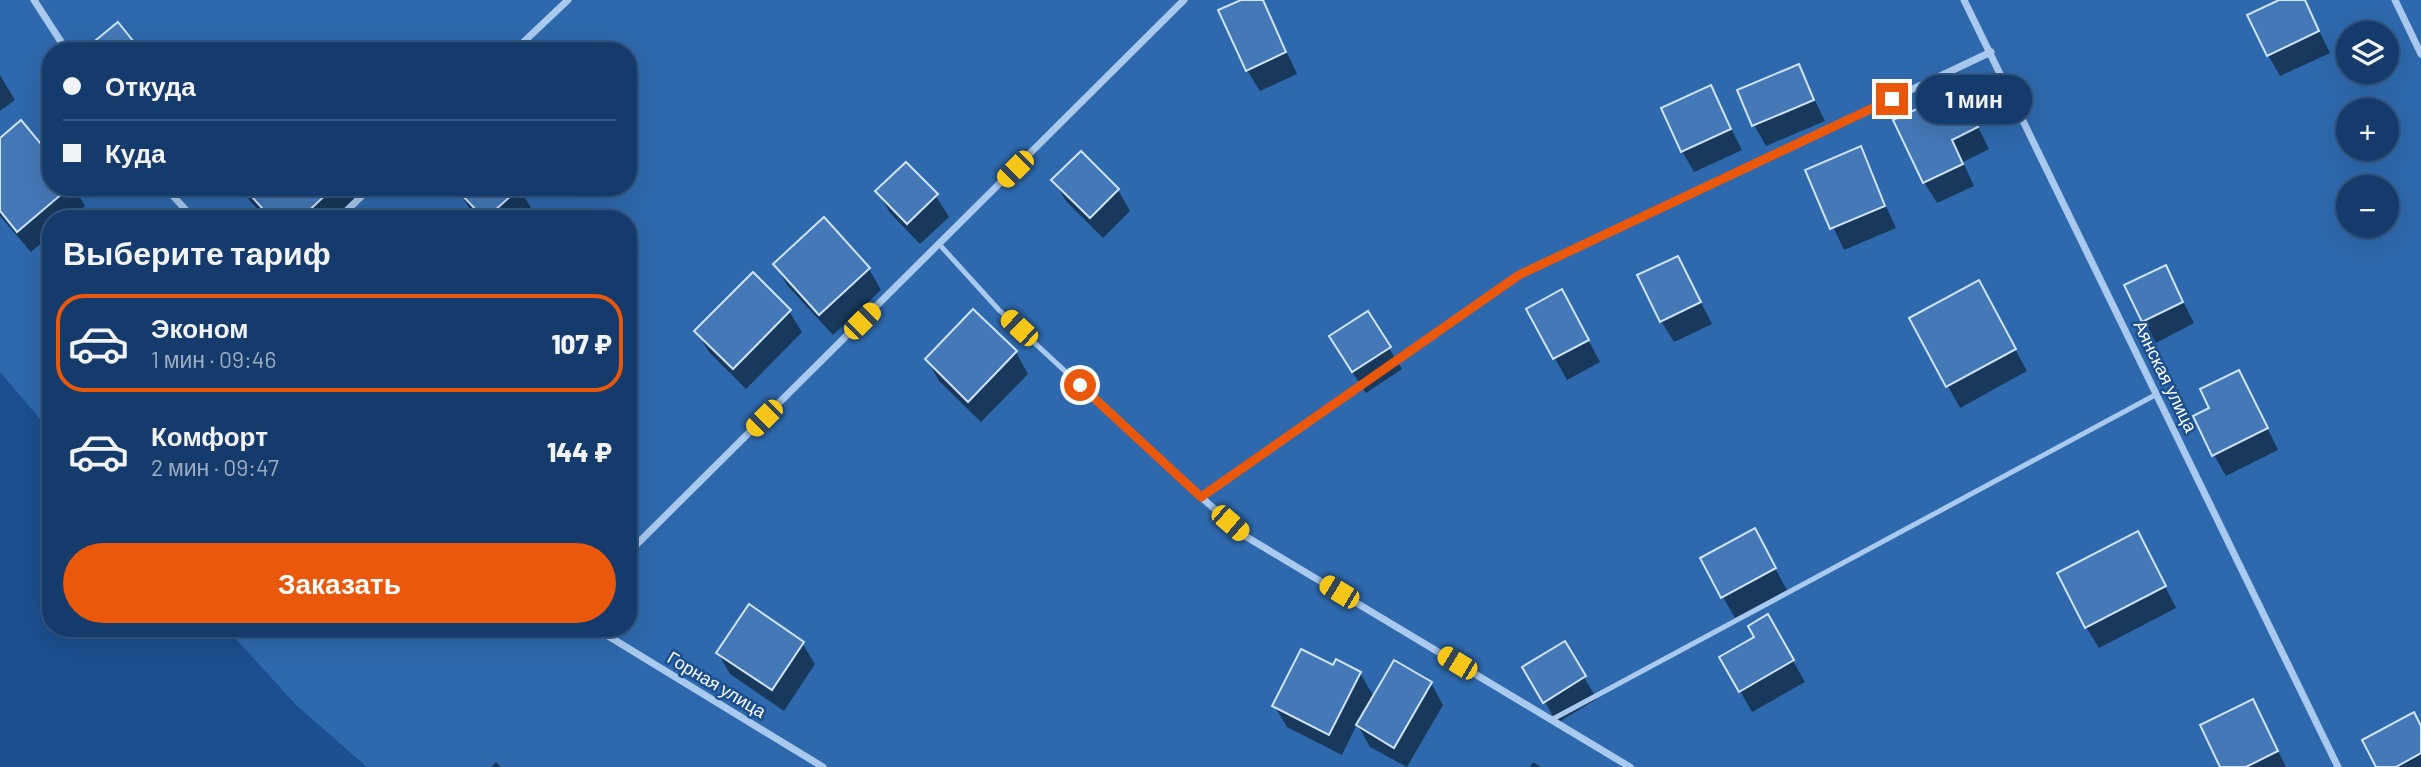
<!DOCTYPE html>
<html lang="ru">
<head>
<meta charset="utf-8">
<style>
  body { margin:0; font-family:Barlow,sans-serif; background:#1d4271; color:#f1f3f6; height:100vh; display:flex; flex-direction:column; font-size:26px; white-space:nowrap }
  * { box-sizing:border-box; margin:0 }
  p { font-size:23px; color:#9dadc1 }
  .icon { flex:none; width:38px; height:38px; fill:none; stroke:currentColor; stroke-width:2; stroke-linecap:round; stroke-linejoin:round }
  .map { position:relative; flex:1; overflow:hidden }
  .details { position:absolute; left:42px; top:210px; width:595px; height:427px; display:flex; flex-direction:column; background:#143b6b; border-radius:28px; box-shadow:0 7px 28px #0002,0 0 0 2px #33557e }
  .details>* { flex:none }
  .banner { position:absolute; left:42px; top:42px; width:595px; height:154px; border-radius:28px; box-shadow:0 7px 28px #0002,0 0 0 2px #33557e; display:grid; align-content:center; height:154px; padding:0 21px; background:#143b6b }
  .fabs { position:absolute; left:2336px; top:21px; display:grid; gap:14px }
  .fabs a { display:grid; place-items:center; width:63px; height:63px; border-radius:50%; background:#143b6b; box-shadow:0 7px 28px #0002,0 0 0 2px #33557e; font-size:35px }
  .end { position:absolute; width:32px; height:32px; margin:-16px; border:9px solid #ea580c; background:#fff; box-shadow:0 0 0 4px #fff }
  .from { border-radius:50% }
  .bubble { position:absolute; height:49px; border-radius:24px; background:#143b6b; box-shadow:0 7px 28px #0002,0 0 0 2px #33557e; font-size:23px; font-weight:800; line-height:49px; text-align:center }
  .car { position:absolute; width:21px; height:42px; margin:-21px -10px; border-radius:9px; box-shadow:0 0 5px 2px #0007; background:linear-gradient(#f5c518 24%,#345 0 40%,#f5c518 0 76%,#345 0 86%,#f5c518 0) }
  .banner b { display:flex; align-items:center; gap:24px; height:66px; font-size:26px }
  .banner b+b { border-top:2px solid #33557e }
  .banner i { width:18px; height:18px; background:#f1f3f6 }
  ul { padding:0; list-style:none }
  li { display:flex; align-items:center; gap:21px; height:98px; margin:0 14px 10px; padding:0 7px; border:4px solid transparent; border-radius:28px }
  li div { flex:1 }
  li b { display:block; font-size:26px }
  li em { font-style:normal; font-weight:800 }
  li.current { border-color:#ea580c }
  li>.icon { width:63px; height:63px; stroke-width:1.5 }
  h2 { padding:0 21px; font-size:32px; line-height:84px }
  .primary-button { display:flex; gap:14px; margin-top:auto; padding:14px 21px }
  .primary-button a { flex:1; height:80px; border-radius:42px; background:#ea580c; color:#fff; font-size:28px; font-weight:800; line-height:80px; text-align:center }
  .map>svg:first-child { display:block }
</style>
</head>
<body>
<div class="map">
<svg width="2421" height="767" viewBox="0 0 2421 767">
  <rect width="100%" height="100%" fill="#1b4f8f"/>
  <path fill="#2e69ad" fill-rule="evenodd" d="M0 0H2421V767H367L296 705 226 628H628V219H51V432L0 372ZM2348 33H2387V72H2348ZM51 51H628V187H51ZM2348 110H2387V149H2348ZM2348 187H2387V226H2348Z"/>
  <g fill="#0007">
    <polygon points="1246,0 1262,0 1297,74 1260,91 1247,70"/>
    <polygon points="2283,0 2304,0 2330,53 2280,76 2268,55"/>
    <polygon points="1798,66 1825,121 1766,146 1754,125"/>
    <polygon points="0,75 15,100 0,111"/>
    <polygon points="1710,87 1742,150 1694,172 1682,151"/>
    <polygon points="1960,91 1989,149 1963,162 1974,186 1937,203 1924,182"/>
    <polygon points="0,140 51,187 74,187 85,206 70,219 51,219 51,235 31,252 0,216"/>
    <polygon points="1860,149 1896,228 1844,250 1807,171"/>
    <polygon points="906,164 936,196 949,217 920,244 890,213 878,192"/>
    <polygon points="1054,180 1118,190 1130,211 1103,238 1066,201"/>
    <polygon points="237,187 353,187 358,197 335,219 267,219"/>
    <polygon points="455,187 519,187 532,210 521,219 477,219"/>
    <polygon points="824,220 869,269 881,290 833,335 787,285 775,264"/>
    <polygon points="1678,258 1712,324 1674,342 1661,321"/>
    <polygon points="2165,267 2194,323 2156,343 2126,286"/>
    <polygon points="1990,303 2027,371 1960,408 1911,319"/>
    <polygon points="1528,310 1574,313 1600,362 1567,380"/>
    <polygon points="789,311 802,332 746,389 709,352 696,331"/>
    <polygon points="1367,313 1402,369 1366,393 1343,358"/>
    <polygon points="1016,352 1028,374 981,422 939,381 927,359"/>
    <polygon points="2251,394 2278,450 2226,476 2214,455 2212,409"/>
    <polygon points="1766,552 1787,590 1735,618 1723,597"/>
    <polygon points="2149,555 2176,608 2099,648 2086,627"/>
    <polygon points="1767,616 1805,682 1752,712 1721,657 1756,637"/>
    <polygon points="802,643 815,664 784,711 730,674 718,653"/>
    <polygon points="1564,644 1597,699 1557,723 1525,667"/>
    <polygon points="1333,668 1360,673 1374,697 1431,683 1443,705 1407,767 1370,747 1357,724 1342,755 1287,727 1274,705"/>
    <polygon points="2264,722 2286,767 2222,767"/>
    <polygon points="2421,728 2421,767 2378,767"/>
    <polygon points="496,762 501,767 491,767"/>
    <polygon points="1533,762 1541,767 1530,767"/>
  </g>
  <g fill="#4478b7" stroke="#cfe3fa" stroke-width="2">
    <polygon points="1241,0 1263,0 1286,52 1246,71 1218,10"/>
    <polygon points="2279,0 2305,0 2319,31 2267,56 2247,15"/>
    <polygon points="118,22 141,51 87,51 85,49"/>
    <polygon points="1799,64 1814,100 1752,126 1737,90"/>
    <polygon points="1711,85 1731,129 1681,152 1661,108"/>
    <polygon points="1960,89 1978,127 1952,140 1963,164 1923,183 1893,120"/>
    <polygon points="21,120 51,156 51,187 70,187 17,232 0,211 0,138"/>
    <polygon points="1861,146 1885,206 1830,229 1805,170"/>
    <polygon points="1081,151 1119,189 1090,218 1051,180"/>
    <polygon points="906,162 938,194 907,224 875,191"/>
    <polygon points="243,187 334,187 300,219 272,219"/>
    <polygon points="454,187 521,187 485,219"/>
    <polygon points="824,217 870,268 819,315 773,264"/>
    <polygon points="1678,256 1701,302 1660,322 1637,275"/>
    <polygon points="2166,265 2183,302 2142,322 2124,285"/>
    <polygon points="753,272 791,310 733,369 694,331"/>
    <polygon points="1979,280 2016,349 1946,387 1909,318"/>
    <polygon points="1562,289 1589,340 1553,359 1526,309"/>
    <polygon points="973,309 1017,351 968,402 925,359"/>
    <polygon points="1368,311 1391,347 1352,372 1329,336"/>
    <polygon points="2239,370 2268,428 2212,456 2193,416 2209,408 2200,389"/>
    <polygon points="1755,528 1776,568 1721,598 1700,558"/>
    <polygon points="2138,531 2166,586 2085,628 2057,573"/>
    <polygon points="749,604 804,642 772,690 716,653"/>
    <polygon points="1768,614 1794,660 1739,692 1719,657 1754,637 1748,626"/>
    <polygon points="1565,641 1586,676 1543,703 1522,667"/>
    <polygon points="1301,649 1333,665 1336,659 1361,672 1329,735 1272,706"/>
    <polygon points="1394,660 1432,682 1394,748 1356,725"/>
    <polygon points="2253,699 2278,751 2246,767 2220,767 2200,725"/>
    <polygon points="2414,712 2421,726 2421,753 2396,767 2376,767 2362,740"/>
  </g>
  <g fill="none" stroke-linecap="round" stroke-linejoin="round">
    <g stroke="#a9c9ee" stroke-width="5">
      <polyline points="939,244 999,310 1201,497"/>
      <polyline points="1551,720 2157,394"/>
    </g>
    <g stroke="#a9c9ee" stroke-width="7">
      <polyline points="34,0 67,51"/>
      <polyline points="1964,0 2338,767"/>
      <polyline points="2395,0 2421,54"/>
      <polyline points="514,51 568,0"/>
      <polyline points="165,187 194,219"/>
      <polyline points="338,219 371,187"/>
      <polyline points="628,553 1184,0"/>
      <polyline points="595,628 823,767"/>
      <polyline points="1630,767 1245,536 1201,497 1519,275 1991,52"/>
    </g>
  </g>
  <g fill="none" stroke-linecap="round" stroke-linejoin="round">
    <polyline stroke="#ea580c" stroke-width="9" points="1080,385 1201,497 1519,275 1892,99"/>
  </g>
  <g text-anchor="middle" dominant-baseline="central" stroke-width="5" stroke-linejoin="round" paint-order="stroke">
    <g font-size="18" fill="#fff" stroke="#1b4f8f">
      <text transform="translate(2166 376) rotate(64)">Аянская улица</text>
      <text transform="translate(717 684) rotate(31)">Горная улица</text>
    </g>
  </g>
</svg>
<div class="fabs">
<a><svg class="icon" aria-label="layers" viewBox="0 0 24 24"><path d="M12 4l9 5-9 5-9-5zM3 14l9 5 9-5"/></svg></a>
<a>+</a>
<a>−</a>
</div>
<i class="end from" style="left:1080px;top:385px"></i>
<i class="end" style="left:1892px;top:99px"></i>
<div class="bubble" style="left:1916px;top:75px;width:116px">1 мин</div>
<i class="car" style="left:1015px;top:169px;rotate:225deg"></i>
<i class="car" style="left:862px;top:321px;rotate:45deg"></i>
<i class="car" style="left:1019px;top:328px;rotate:313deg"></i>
<i class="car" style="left:764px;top:418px;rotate:225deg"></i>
<i class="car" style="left:1230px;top:523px;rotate:131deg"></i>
<i class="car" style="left:1339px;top:592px;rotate:301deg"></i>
<i class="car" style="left:1457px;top:663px;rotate:301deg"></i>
<div class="banner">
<b><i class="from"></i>Откуда</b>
<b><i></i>Куда</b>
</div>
<section class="details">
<h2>Выберите тариф</h2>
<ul>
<li class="current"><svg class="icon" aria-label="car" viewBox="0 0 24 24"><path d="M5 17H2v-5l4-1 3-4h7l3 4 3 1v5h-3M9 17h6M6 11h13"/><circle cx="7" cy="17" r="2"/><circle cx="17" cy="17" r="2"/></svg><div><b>Эконом</b><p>1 мин · 09:46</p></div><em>107 ₽</em></li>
<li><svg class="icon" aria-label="car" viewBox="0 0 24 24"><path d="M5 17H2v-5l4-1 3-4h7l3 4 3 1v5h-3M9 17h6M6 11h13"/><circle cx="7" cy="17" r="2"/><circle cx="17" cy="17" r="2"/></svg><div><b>Комфорт</b><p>2 мин · 09:47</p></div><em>144 ₽</em></li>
</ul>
<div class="primary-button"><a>Заказать</a></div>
</section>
</div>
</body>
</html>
